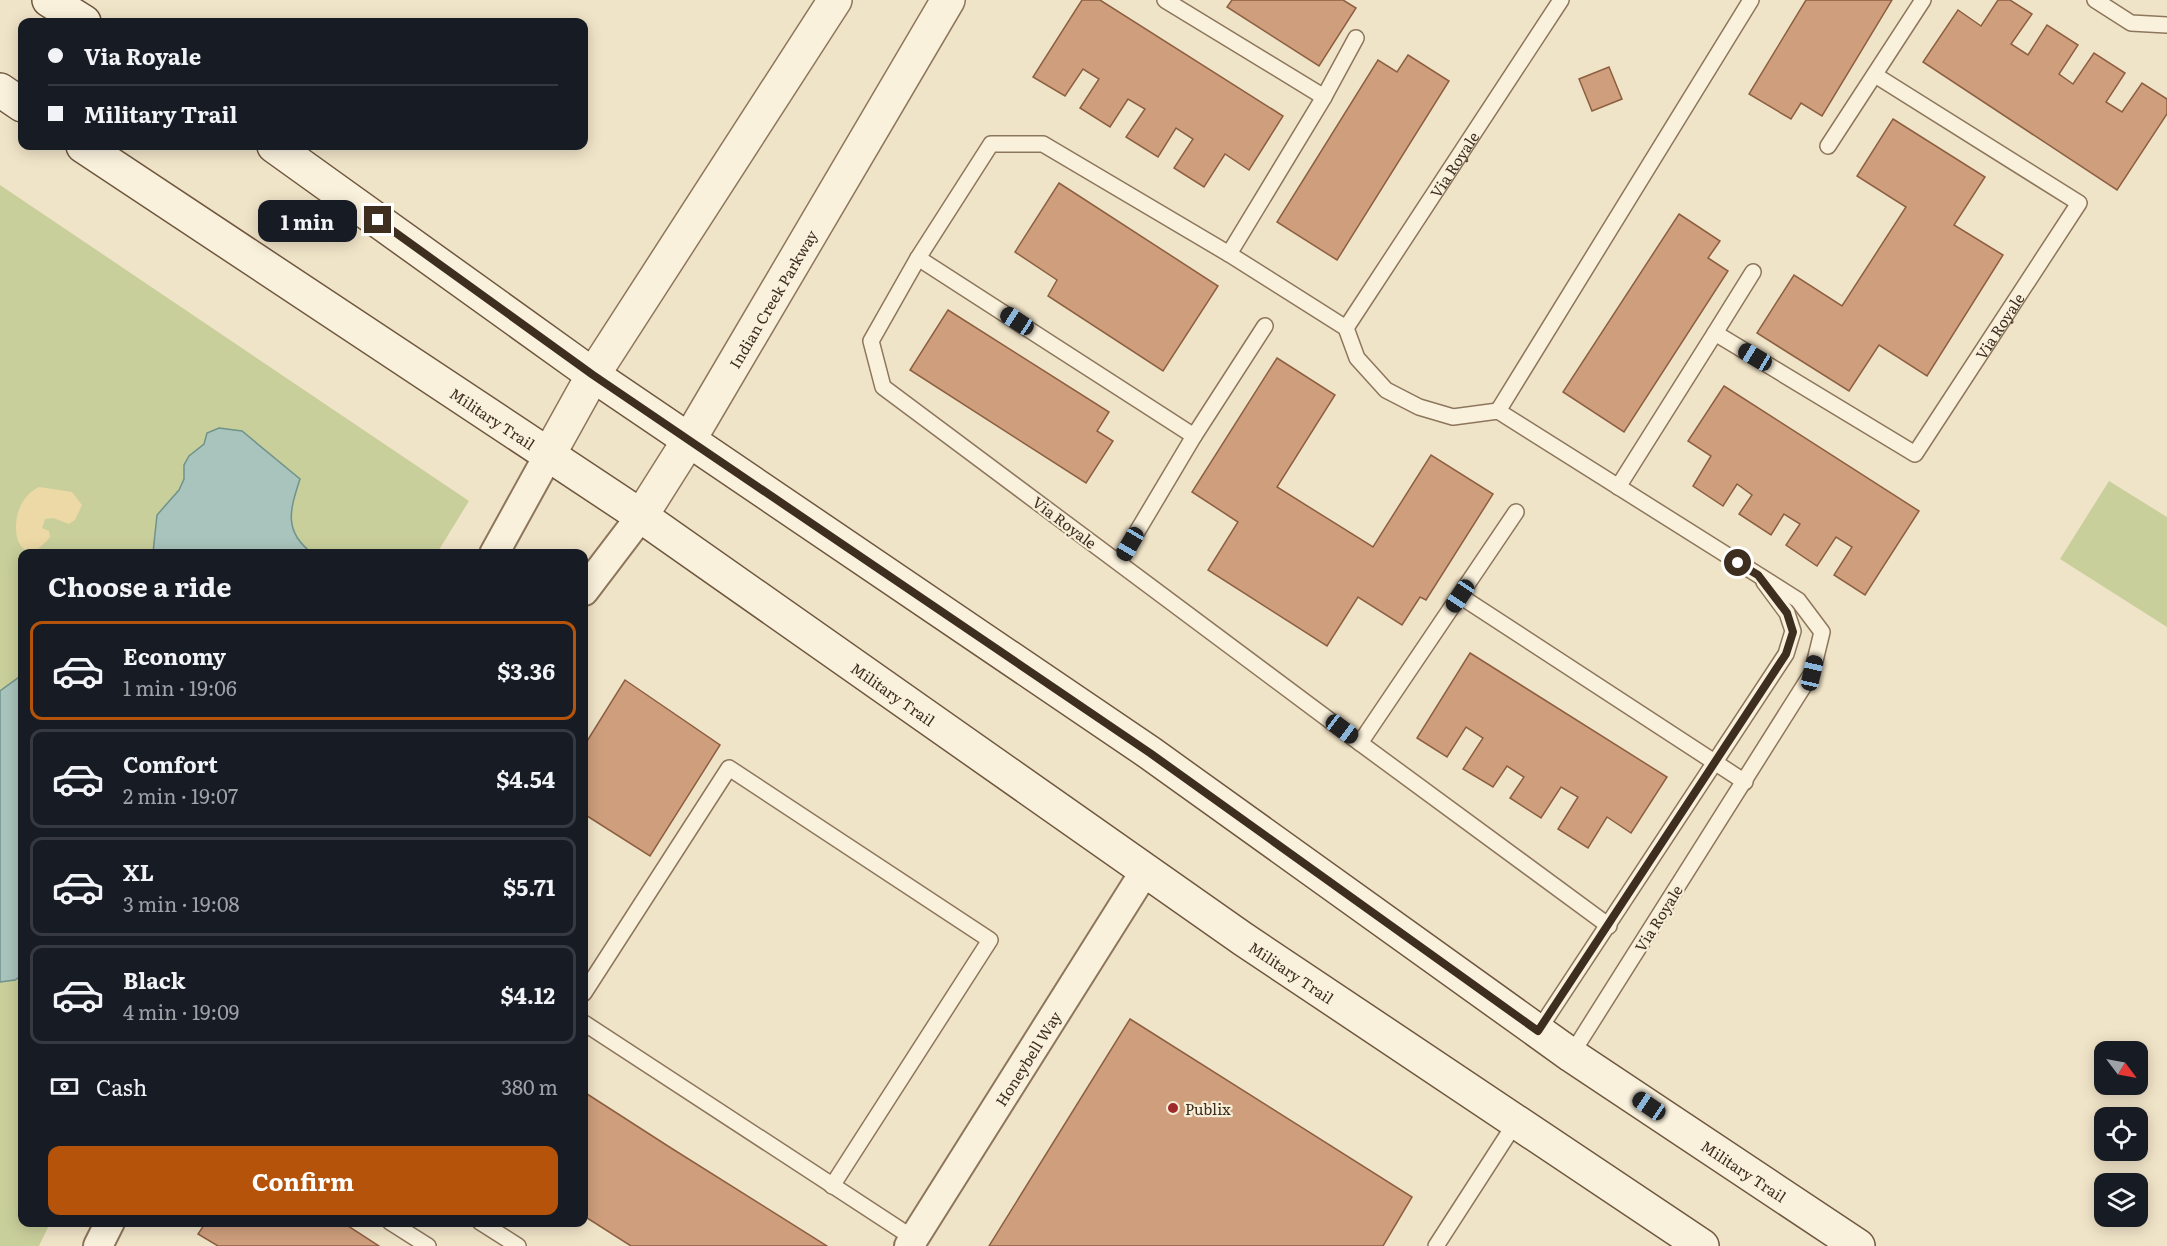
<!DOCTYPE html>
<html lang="en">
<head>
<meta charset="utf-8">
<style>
  body { margin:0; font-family:Literata,serif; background:#20242c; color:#f1f3f6; height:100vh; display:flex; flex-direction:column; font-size:22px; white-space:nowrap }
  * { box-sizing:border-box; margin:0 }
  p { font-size:20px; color:#9ea1a6 }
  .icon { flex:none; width:33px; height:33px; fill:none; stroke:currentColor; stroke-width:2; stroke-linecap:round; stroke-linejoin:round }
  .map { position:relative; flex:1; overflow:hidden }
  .sheet { position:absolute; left:18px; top:549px; width:570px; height:678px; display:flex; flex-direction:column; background:#171b24; border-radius:12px; box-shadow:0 3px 15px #0003 }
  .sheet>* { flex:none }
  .banner { position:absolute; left:18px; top:18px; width:570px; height:132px; border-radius:12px; box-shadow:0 3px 15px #0003; display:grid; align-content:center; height:132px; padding:0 30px; background:#171b24 }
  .needle { width:39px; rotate:122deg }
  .tools { position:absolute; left:2094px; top:1041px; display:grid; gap:12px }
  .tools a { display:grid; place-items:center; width:54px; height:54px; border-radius:12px; background:#171b24; box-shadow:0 3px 15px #0003; font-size:30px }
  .end { position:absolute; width:27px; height:27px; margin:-14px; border:8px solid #3d2e20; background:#fff; box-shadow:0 0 0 3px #fff }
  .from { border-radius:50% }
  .bubble { position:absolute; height:42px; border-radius:12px; background:#171b24; box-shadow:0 3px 15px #0003; font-size:20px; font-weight:700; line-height:42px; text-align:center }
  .car { position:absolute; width:18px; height:36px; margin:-18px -9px; border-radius:8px; box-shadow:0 0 4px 2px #0007; background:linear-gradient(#222 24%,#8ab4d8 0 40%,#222 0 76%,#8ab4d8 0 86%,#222 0) }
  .banner b { display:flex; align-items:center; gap:21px; height:57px; font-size:22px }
  .banner b+b { border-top:2px solid #363941 }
  .banner i { width:15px; height:15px; background:#f1f3f6 }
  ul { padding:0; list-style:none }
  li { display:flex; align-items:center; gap:18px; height:99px; margin:0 12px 9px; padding:0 18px; border:3px solid #363941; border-radius:12px }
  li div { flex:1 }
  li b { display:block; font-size:22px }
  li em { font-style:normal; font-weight:700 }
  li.on { border-color:#b45309 }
  li>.icon { width:54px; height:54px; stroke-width:1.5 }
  h2 { padding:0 30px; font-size:27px; line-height:72px }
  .pay { display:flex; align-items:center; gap:15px; height:66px; padding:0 30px; font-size:22px }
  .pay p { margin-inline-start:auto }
  .cta { display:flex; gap:12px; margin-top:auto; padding:12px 30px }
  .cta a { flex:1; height:69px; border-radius:12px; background:#b45309; color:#fff; font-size:24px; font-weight:700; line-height:69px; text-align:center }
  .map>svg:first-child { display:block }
</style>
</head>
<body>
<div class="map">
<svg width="2167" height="1246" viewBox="0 0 2167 1246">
  <rect width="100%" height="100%" fill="#f0e4c8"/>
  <g fill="#c9cf9b">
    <polygon points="0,185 469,501 437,553 22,554 22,1222 50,1223 39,1246 0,1246"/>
    <polygon points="2109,481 2167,517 2167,627 2060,559"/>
  </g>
  <path fill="#ecd9a5" d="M39 487 72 492 82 505 75 520 69 524 53 518 45 519 42 528 49 531 50 537C15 582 0 505 39 487Z"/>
  <g fill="#a9c4bc" stroke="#6f938a" stroke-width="1.5">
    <path d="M219 428 242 431 300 479C290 510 283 531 312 553H153L157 515 179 490 184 479V465L189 456 204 444 207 433Z"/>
    <polygon points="22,675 22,975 15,980 0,982 0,691"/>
  </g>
  <g fill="#cf9f7d" stroke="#8d5f41" stroke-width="1.5">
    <polygon points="1082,0 1100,0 1283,116 1249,170 1225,154 1204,187 1174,168 1193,139 1176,128 1158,157 1126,137 1145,109 1128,99 1110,127 1080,108 1099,79 1083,69 1065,96 1033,77"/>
    <polygon points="1232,0 1343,0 1356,8 1319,66 1227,7"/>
    <polygon points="1806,0 1892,0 1822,116 1801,103 1791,119 1749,94"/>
    <polygon points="1998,0 2010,0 2032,14 2011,44 2028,55 2047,25 2078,45 2059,74 2073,84 2094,53 2125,73 2106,102 2122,112 2142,83 2167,99 2167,114 2117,190 1923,62 1958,10 1981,26"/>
    <polygon points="1408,55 1449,81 1337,260 1277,222 1378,60 1397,72"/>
    <polygon points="1609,67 1622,99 1592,111 1579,79"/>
    <polygon points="1893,119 1985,177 1954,225 2003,255 1927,376 1879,345 1849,391 1757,333 1794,275 1842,306 1906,207 1857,176"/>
    <polygon points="1059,183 1218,286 1163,371 1048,296 1057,280 1015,252"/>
    <polygon points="1679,214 1720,241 1708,258 1728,271 1624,432 1563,392"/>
    <polygon points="948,310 1109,412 1097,431 1113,441 1086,483 910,370"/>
    <polygon points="1277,358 1335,395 1277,487 1373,547 1431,455 1493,494 1426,600 1420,597 1402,625 1358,597 1327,646 1208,570 1238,522 1192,492"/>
    <polygon points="1724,386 1919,511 1865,595 1834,575 1852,547 1836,537 1817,566 1786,545 1800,524 1784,514 1771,535 1739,514 1752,495 1737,484 1723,506 1693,486 1711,456 1688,441"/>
    <polygon points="1470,653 1667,777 1631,833 1607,817 1588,848 1558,829 1578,797 1561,787 1541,818 1510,798 1524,777 1507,766 1493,787 1463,769 1483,738 1466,727 1447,757 1417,738"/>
    <polygon points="625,680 720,745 650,856 584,814 584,746"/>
    <polygon points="1130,1019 1412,1197 1383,1246 989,1246"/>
    <polygon points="584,1092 671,1148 827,1246 631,1246 584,1216"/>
    <polygon points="206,1222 342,1222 379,1246 218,1246 198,1234"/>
  </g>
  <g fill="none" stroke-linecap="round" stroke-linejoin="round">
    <g stroke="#8d765c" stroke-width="18">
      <g id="service">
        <polyline points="1165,0 1324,97"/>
        <polyline points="2095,0 2131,23 2167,25"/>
        <polyline points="1828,146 1923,0"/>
        <polyline points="1229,254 1324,97 1356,38"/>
        <polyline points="918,258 1194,436"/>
        <path id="s1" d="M1753 272 1715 333 1915 454 2079 203 1875 75"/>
        <path id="s2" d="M1346 328 1561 0"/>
        <polyline points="1498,411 1751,0"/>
        <polyline points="1618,487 1715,333"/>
        <polyline points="1516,512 1360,743 1609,926"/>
        <polyline points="1119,562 1194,436 1265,326"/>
        <polyline points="1460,596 1745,782"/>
        <polyline points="1360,743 883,387 871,341 918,258 991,144 1043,144 1229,254 1346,328 1357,358 1386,390 1419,407 1453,417 1498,411 1798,600 1822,632 1812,673 1571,1055"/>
        <polyline points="584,993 729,768 990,940 832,1186"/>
        <polyline points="584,1023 913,1238"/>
        <polyline points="1538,1031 1786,654 1793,631 1787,613 1764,582"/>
        <polyline points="390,1222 428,1246"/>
        <polyline points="480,1222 518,1246"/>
        <polyline points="1436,1246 1516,1122"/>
      </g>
    </g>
    <g stroke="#8d765c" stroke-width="32">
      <g id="minor">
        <polyline points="494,554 548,456"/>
        <polyline points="584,591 641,516"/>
        <polyline points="98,1246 110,1222"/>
        <path id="s3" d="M909 1246 1145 871"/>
      </g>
    </g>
    <g stroke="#8d765c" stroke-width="36">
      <g id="tertiary">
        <polyline points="548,456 593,375 835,0"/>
        <path id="s4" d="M641 516 689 440 948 0"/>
      </g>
    </g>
    <g stroke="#6f573f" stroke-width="36">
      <g id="secondary">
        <polyline points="49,0 84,22"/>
        <polyline points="0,90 22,105"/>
        <path id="s5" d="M83 146 641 516 1243 939 1702 1246"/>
        <path id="s6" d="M274 146 593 375 1150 753 1571 1055 1858 1246"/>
      </g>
    </g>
    <use href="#service" stroke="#faf1dc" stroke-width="15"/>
    <use href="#minor" stroke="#faf1dc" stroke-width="28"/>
    <use href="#tertiary" stroke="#faf1dc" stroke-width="33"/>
    <use href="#secondary" stroke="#faf1dc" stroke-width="33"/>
  </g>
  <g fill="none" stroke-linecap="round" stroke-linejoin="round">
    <polyline stroke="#3d2e20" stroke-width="8" points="378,220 593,375 1150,753 1538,1031 1786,654 1793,632 1787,613 1758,575 1738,563"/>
  </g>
  <circle fill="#9e2a2b" stroke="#f7eed8" stroke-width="2" cx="1173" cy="1108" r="6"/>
  <g text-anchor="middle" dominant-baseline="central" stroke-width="4.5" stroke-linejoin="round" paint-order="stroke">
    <g font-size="15" fill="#3d2e20" stroke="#f7eed8">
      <text stroke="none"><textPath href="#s2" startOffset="196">Via Royale</textPath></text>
      <text stroke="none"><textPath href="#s4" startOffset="254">Indian Creek Parkway</textPath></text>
      <text stroke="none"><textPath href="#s1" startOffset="459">Via Royale</textPath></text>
      <text stroke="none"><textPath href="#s5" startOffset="492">Military Trail</textPath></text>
      <text transform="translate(1065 522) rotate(37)">Via Royale</text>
      <text stroke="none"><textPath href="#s5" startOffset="978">Military Trail</textPath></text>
      <text transform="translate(1658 918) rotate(-58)">Via Royale</text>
      <text stroke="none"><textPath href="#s5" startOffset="1464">Military Trail</textPath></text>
      <text stroke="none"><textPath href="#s3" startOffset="222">Honeybell Way</textPath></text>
      <text stroke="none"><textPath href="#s6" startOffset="1792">Military Trail</textPath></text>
    </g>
    <g font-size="15" fill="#3d2e20" stroke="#f7eed8" text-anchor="start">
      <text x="1185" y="1108">Publix</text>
    </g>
  </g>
</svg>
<div class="tools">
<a><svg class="needle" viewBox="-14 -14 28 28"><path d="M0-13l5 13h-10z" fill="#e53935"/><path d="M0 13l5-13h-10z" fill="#9ea1a6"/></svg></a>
<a><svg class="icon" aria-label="locate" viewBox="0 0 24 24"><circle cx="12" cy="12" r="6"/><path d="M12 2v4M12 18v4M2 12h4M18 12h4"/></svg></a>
<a><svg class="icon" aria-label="layers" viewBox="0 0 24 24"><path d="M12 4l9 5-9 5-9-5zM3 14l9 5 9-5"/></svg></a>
</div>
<i class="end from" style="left:1738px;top:563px"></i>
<i class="end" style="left:378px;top:220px"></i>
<div class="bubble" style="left:258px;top:200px;width:99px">1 min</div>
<i class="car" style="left:1017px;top:321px;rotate:303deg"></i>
<i class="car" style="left:1755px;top:357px;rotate:301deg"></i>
<i class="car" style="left:1130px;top:544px;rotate:210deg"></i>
<i class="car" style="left:1460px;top:596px;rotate:214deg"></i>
<i class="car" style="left:1812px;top:673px;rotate:13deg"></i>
<i class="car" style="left:1342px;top:729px;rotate:127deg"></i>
<i class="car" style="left:1649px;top:1106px;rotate:304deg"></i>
<div class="banner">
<b><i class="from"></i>Via Royale</b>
<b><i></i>Military Trail</b>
</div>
<section class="sheet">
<h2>Choose a ride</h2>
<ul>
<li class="on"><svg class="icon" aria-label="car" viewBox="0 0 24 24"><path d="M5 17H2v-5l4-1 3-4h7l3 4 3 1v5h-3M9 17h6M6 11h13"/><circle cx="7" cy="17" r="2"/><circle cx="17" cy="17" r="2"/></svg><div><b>Economy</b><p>1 min · 19:06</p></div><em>$3.36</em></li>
<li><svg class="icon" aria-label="car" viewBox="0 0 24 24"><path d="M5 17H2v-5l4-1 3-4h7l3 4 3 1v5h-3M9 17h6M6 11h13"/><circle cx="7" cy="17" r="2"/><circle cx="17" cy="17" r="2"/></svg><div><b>Comfort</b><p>2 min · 19:07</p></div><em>$4.54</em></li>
<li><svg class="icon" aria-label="car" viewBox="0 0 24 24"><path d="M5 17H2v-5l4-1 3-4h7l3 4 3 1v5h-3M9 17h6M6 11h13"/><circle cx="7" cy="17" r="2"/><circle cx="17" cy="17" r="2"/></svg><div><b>XL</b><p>3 min · 19:08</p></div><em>$5.71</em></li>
<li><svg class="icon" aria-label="car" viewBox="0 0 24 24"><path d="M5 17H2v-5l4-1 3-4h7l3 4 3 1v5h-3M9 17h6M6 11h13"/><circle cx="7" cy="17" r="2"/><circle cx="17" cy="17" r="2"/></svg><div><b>Black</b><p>4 min · 19:09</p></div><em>$4.12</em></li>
</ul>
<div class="pay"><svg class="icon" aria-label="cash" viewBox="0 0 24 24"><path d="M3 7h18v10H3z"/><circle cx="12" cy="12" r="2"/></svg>Cash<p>380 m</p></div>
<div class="cta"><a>Confirm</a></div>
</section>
</div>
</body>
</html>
